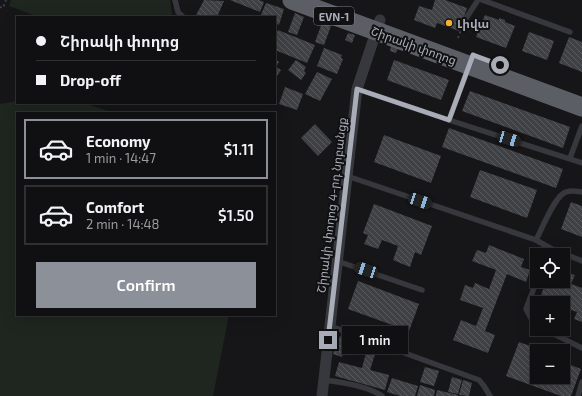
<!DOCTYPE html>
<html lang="en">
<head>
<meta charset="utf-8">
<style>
  body { margin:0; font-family:"Exo 2","Noto Sans Armenian",sans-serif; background:#19191b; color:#f1f3f6; height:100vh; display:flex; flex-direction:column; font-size:15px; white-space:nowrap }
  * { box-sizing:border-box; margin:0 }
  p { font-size:13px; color:#9c9d9f }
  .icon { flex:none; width:22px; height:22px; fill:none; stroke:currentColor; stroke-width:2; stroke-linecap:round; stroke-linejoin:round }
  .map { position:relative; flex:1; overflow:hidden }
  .panel { position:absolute; left:16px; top:112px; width:260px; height:204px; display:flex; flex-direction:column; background:#101012; border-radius:0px; box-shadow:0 4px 16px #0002,0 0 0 1px #303032 }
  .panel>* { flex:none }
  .top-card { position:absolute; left:16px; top:16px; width:260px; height:88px; border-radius:0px; box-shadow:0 4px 16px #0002,0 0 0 1px #303032; display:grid; align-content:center; height:88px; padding:0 20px; background:#101012 }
  .buttons { position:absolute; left:530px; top:248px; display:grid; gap:8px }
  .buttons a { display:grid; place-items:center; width:40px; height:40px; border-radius:0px; background:#101012; box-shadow:0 4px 16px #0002,0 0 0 1px #303032; font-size:20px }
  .end { position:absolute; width:18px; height:18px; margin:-9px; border:5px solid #a8adb8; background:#111; box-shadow:0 0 0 2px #111 }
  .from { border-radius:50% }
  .bubble { position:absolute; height:28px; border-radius:0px; background:#101012; box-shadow:0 4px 16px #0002,0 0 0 1px #303032; font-size:13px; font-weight:600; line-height:28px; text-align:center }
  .car { position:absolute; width:12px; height:24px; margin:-12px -6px; border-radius:5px; box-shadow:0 0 3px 1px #0007; background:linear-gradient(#222 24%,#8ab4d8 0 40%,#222 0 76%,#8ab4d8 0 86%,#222 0) }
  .top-card b { display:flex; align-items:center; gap:14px; height:38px; font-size:15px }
  .top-card b+b { border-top:1px solid #303032 }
  .top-card i { width:10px; height:10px; background:#f1f3f6 }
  ul { padding:7px 0 0; list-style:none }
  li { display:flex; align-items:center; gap:12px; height:60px; margin:0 8px 6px; padding:0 12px; border:2px solid #303032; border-radius:0px }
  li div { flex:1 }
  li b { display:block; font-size:15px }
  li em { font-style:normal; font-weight:600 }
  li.on { border-color:#8c9099 }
  li>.icon { width:36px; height:36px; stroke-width:1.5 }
  .cta { display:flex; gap:8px; margin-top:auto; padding:8px 20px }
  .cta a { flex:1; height:46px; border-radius:0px; background:#8c9099; color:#fff; font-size:16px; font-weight:600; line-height:46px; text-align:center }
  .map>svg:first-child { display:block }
</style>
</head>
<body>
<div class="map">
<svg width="582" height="396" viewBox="0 0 582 396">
  <defs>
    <pattern id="building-back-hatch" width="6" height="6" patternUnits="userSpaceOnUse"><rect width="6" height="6" fill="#404145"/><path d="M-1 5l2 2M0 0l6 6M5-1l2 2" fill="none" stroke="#595a5e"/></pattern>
  </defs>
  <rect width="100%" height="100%" fill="#161618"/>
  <g fill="#1e261f">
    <polygon points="11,0 170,0 172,14 174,17 39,17 9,6"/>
    <polygon points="17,101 17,103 83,103 115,113 17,113 17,315 229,315 213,396 0,396 0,104"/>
  </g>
  <g fill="url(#building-back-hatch)">
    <polygon points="204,0 224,1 217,17 195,17"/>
    <polygon points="230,0 259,0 264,2 260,12"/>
    <polygon points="435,0 445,0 467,8 459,31 437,23 435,28 414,20 419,6 432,10"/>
    <polygon points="266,3 284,9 279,25 275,23 275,17 260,17"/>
    <polygon points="295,13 304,17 297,35 288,32"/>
    <polygon points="485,15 499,20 499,18 505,20 505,22 515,26 506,48 476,37"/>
    <polygon points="322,23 331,26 324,45 315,42"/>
    <polygon points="278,30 315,45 307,63 275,50 275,37"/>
    <polygon points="529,32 554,41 547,60 522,51"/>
    <polygon points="348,33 355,35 352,43 345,40"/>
    <polygon points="569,37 582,42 582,72 559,63"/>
    <polygon points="391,46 398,48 396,53 390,51"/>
    <polygon points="324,48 342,55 341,58 343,59 337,74 317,66"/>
    <polygon points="275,59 279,62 276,67 281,70 275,79"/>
    <polygon points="296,60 306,67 304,71 306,73 301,80 288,70"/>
    <polygon points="394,60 449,80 441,100 387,80"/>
    <polygon points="317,72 332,79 320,101 305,94"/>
    <polygon points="285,87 303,94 297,110 279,104"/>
    <polygon points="470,91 570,127 563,148 462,111"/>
    <polygon points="315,124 332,142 318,156 301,138"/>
    <polygon points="449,128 563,169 556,188 442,147"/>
    <polygon points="384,135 441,156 431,183 374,162"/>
    <polygon points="480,170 537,190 527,218 470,197"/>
    <polygon points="571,202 582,206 582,237 561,229"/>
    <polygon points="374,204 432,226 421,255 415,252 410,267 393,260 398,246 382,240 378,249 364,244 368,235 363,233"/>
    <polygon points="489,245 524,259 521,267 530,270 526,282 507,274 485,331 495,335 488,353 453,340 461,320 476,326 483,308 460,300 465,285 473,288 475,283 489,289 496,270 472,261 477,250 486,253"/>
    <polygon points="565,272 575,275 571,284 582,288 582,322 574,319 577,312 563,307 563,303 544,303 545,300 540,298 546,281 563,281 563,276"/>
    <polygon points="358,281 419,304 409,331 348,309"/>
    <polygon points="340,336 349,340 342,357 333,354"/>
    <polygon points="519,342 536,348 535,351 537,351 537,377 563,377 563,362 581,369 571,396 561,396 506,376"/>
    <polygon points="367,349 376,351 370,370 389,375 385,390 335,376 339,362 362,368"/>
    <polygon points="425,367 439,371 434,386 420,382"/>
    <polygon points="452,377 462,380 458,394 448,392"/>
    <polygon points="392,378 418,386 415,396 400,396 387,392"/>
    <polygon points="463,380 472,383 469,396 459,395"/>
    <polygon points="420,385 435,390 434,396 417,396"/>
    <polygon points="437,390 458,395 458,396 436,396"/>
  </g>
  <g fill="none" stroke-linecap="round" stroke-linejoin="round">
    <g stroke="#3d3f44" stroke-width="2" stroke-dasharray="2 3" stroke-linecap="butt">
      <polyline points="0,7 3,8 6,0"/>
      <polyline points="458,38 461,30"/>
    </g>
    <g stroke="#37383d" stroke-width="5.5">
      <polyline points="175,0 178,12 183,17"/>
      <polyline points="482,0 570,32"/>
      <polyline points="463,23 478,0"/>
      <polyline points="357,89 449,120 582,163"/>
      <polyline points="449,120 473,55"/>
      <polyline points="570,158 582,126"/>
      <polyline points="347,176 536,240 550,248 582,261"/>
      <path d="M536 240C542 229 555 195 566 192 571 190 577 191 582 192"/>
      <polyline points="337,261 422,290"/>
      <polyline points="537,280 526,309 534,324 537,326"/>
      <polyline points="330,326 479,380 484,386 490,396"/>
      <polyline points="544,329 582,348"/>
      <path d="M324 380C341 382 368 386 382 396"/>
      <polyline points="578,396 582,382"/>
    </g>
    <polyline stroke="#37383d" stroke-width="11" points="322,396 357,89 380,20"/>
    <polyline stroke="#5b5e65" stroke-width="19" points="292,0 582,107"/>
  </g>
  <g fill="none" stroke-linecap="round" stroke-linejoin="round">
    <polyline stroke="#a8adb8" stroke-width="5" points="328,340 357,89 449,120 473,55 500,65"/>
  </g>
  <circle fill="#f2b134" stroke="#111113" stroke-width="1.5" cx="449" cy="23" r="4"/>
  <g text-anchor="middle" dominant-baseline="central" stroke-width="4" stroke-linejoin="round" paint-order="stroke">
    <rect fill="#111113" stroke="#7b7e86" stroke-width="1" x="314" y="7" width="40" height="18" rx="3"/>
    <g font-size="11" font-weight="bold" fill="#a8adb8">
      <text x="334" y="16">EVN-1</text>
    </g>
    <g font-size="12" font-weight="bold" fill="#a8adb8" stroke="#111113" text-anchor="start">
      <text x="457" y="23">Լիվա</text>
    </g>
    <g font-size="12" fill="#a8adb8" stroke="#111113">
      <text transform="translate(414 45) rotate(20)">Շիրակի փողոց</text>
      <text transform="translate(331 205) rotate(-83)">Շիրակի փողոց 4-րդ նրբանցք</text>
    </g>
  </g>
</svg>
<div class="buttons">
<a><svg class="icon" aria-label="locate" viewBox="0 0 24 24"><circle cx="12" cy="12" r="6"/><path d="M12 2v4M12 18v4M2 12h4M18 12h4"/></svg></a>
<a>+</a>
<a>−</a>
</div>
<i class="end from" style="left:500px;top:65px"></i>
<i class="end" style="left:328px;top:340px"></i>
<div class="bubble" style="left:342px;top:326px;width:66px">1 min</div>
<i class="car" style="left:509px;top:139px;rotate:107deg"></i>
<i class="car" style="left:420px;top:201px;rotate:109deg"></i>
<i class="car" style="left:366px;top:270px;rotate:289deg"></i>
<div class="top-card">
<b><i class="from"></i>Շիրակի փողոց</b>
<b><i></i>Drop-off</b>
</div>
<section class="panel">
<ul>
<li class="on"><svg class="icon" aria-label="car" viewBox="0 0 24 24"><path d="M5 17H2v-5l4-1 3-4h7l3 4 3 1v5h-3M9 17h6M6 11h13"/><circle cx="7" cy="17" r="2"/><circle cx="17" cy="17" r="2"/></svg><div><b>Economy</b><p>1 min · 14:47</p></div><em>$1.11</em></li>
<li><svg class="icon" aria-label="car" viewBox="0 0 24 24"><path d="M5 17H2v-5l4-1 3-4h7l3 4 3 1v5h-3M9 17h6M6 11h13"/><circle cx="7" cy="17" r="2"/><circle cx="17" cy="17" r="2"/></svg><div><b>Comfort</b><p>2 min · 14:48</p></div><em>$1.50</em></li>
</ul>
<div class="cta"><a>Confirm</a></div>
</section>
</div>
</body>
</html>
